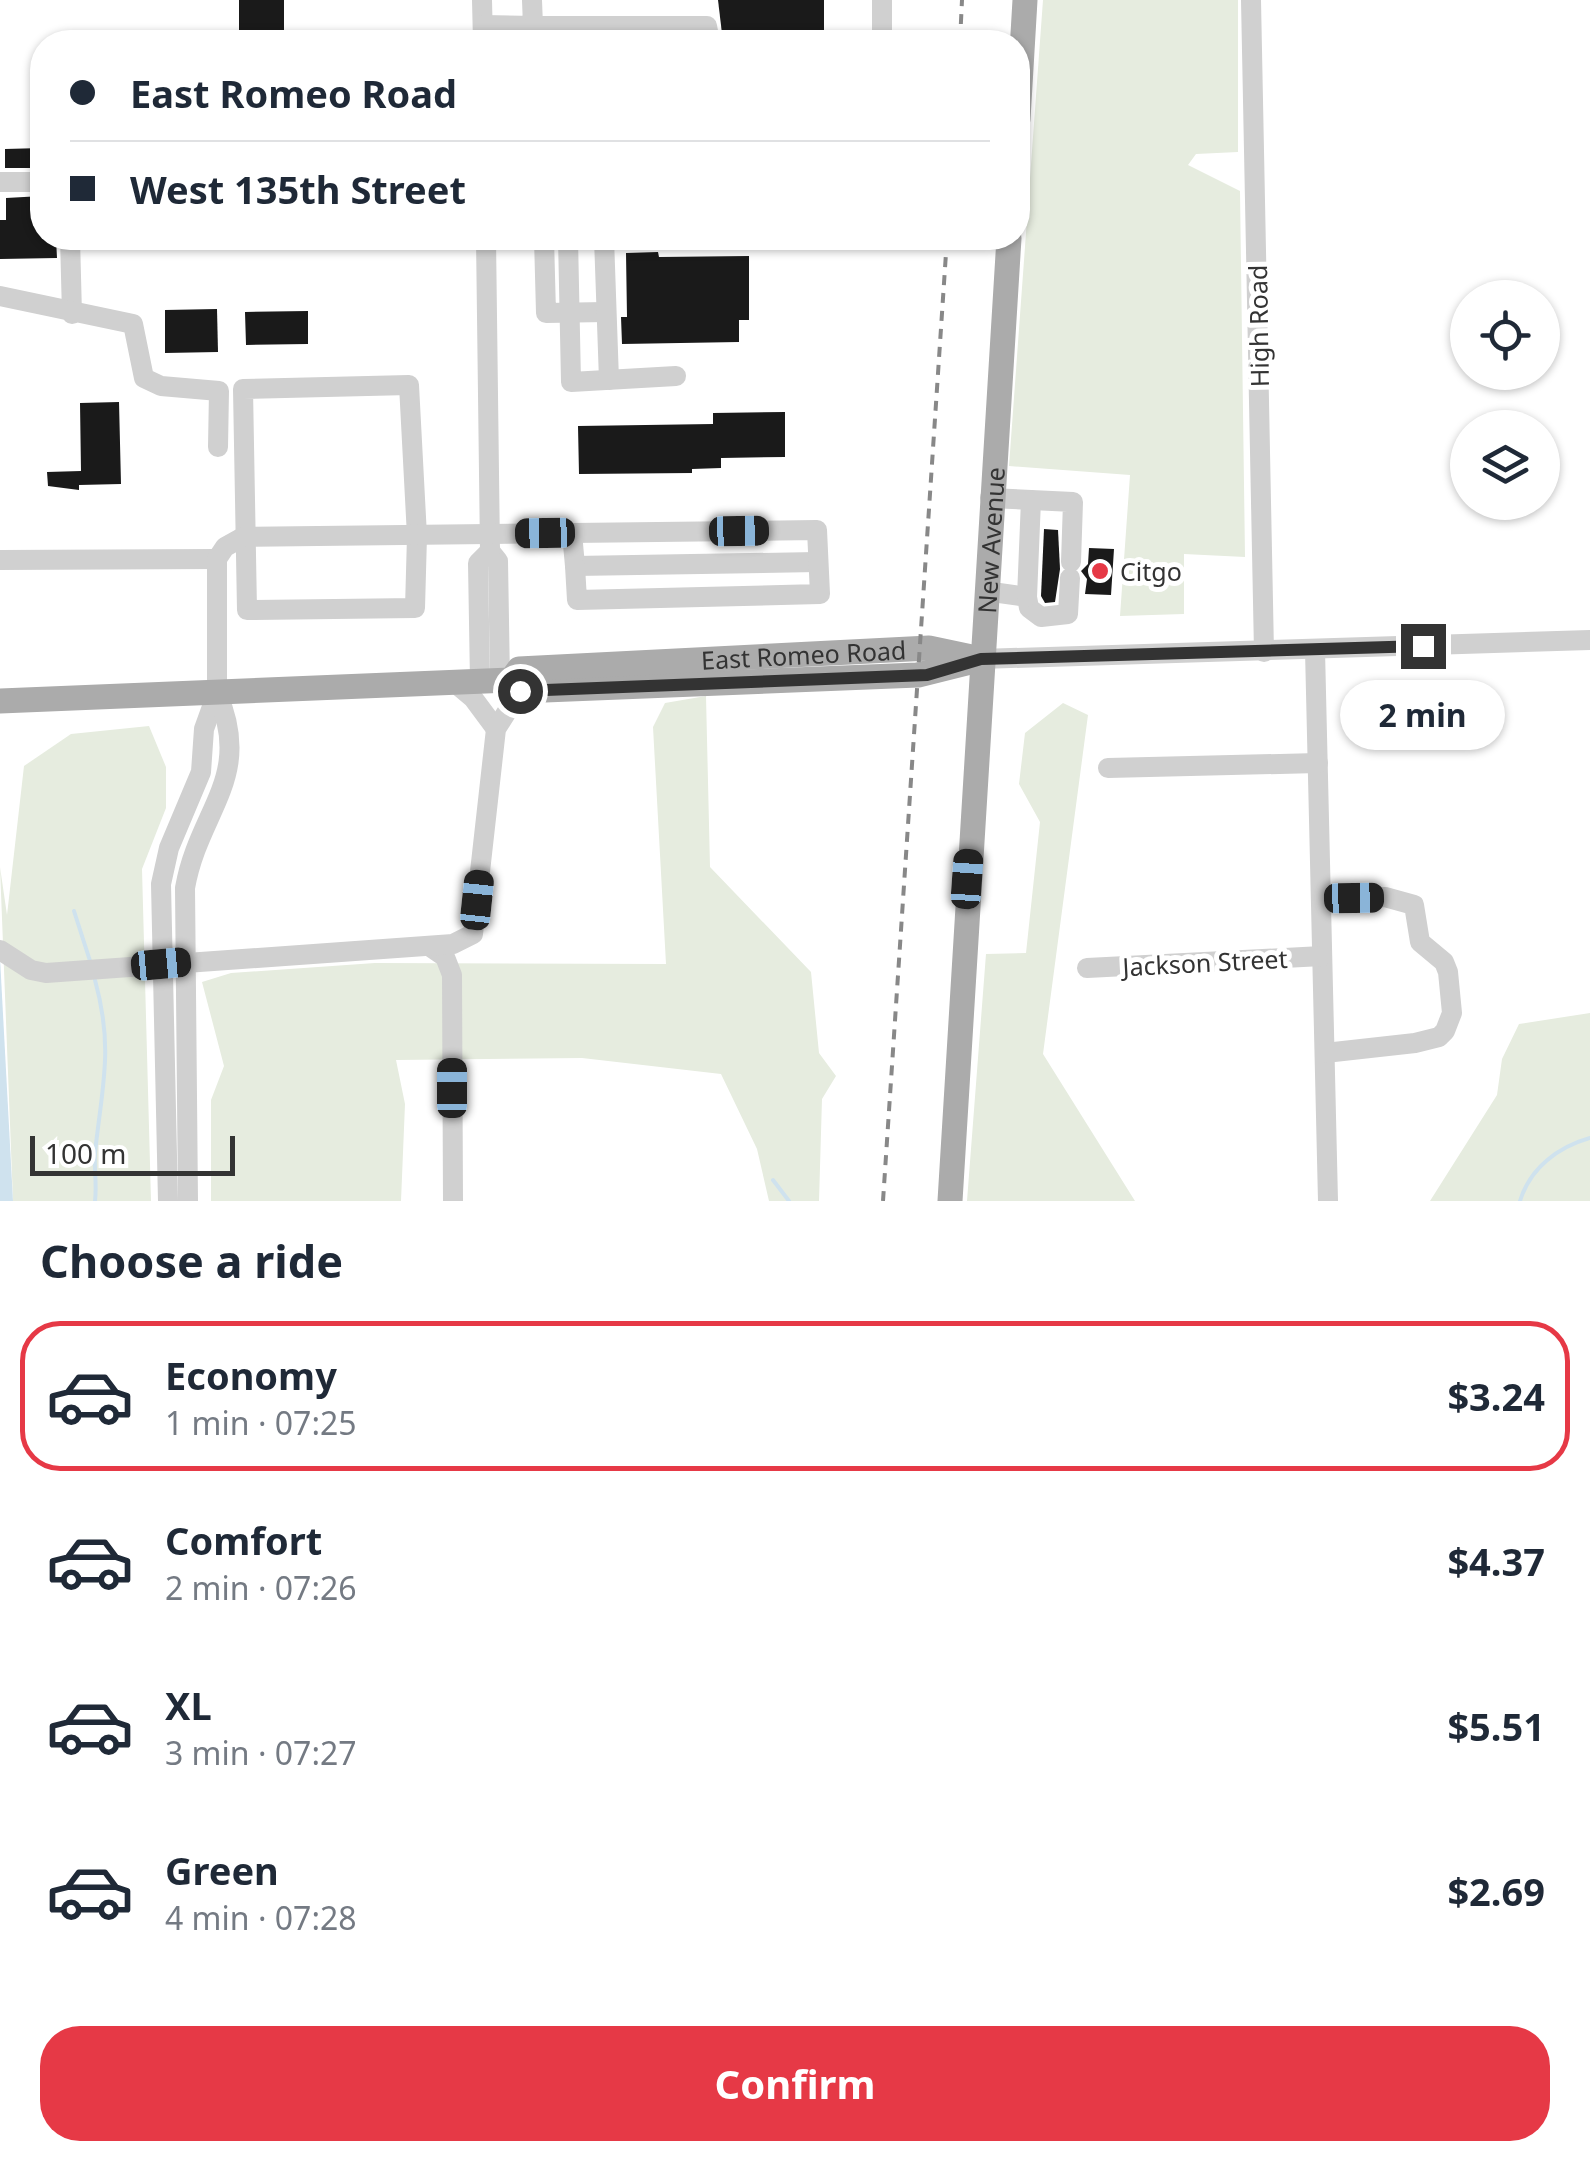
<!DOCTYPE html>
<html lang="en">
<head>
<meta charset="utf-8">
<style>
  body { margin:0; font-family:"Noto Sans",sans-serif; background:#f6f6f7; color:#1f2937; height:100vh; display:flex; flex-direction:column; font-size:38px; white-space:nowrap }
  * { box-sizing:border-box; margin:0 }
  p { font-size:32px; color:#747a83 }
  .icon { flex:none; width:55px; height:55px; fill:none; stroke:currentColor; stroke-width:2; stroke-linecap:round; stroke-linejoin:round }
  .map { position:relative; height:1201px; overflow:hidden }
  .drawer { display:flex; flex-direction:column; background:#fff; flex:1 }
  .drawer>* { flex:none }
  .hud { position:absolute; left:30px; top:30px; width:1000px; height:220px; border-radius:40px; box-shadow:0 2px 8px #0004; display:grid; align-content:center; height:220px; padding:0 40px; background:#fff }
  .fabs { position:absolute; left:1450px; top:280px; display:grid; gap:20px }
  .fabs a { display:grid; place-items:center; width:110px; height:110px; border-radius:50%; background:#fff; box-shadow:0 2px 8px #0004; font-size:50px }
  .scale { position:absolute; left:30px; bottom:25px; width:205px; box-sizing:border-box; padding-left:10px; border:5px solid #333; border-top:0; font-size:28px; line-height:35px; white-space:nowrap; color:#333; -webkit-text-stroke:8px #fff; paint-order:stroke }
  .end { position:absolute; width:45px; height:45px; margin:-22px; border:12px solid #333; background:#fff; box-shadow:0 0 0 5px #fff }
  .from { border-radius:50% }
  .bubble { position:absolute; height:70px; border-radius:35px; background:#fff; box-shadow:0 2px 8px #0004; font-size:32px; font-weight:700; line-height:70px; text-align:center }
  .car { position:absolute; width:30px; height:60px; margin:-30px -15px; border-radius:12px; box-shadow:0 0 8px 2px #0007; background:linear-gradient(#222 24%,#8ab4d8 0 40%,#222 0 76%,#8ab4d8 0 86%,#222 0) }
  .hud b { display:flex; align-items:center; gap:35px; height:95px; font-size:38px }
  .hud b+b { border-top:2px solid #e0e1e3 }
  .hud i { width:25px; height:25px; background:#1f2937 }
  ul { padding:0; list-style:none }
  li { display:flex; align-items:center; gap:30px; height:150px; margin:0 20px 15px; padding:0 20px; border:5px solid transparent; border-radius:40px }
  li div { flex:1 }
  li b { display:block; font-size:38px }
  li em { font-style:normal; font-weight:700 }
  li.selected { border-color:#e63946 }
  li>.icon { width:90px; height:90px; stroke-width:1.5 }
  h2 { padding:0 40px; font-size:45px; line-height:120px }
  .primary-button { display:flex; gap:20px; margin-top:auto; padding:20px 40px }
  .primary-button a { flex:1; height:115px; border-radius:40px; background:#e63946; color:#fff; font-size:40px; font-weight:700; line-height:115px; text-align:center }
  .map>svg:first-child { display:block }
</style>
</head>
<body>
<div class="map">
<svg width="1590" height="1201" viewBox="0 0 1590 1201">
  <rect width="100%" height="100%" fill="#fff"/>
  <g fill="#e6ecdf">
    <polygon points="1043,0 1238,0 1238,152 1196,154 1188,165 1240,191 1245,557 1184,554 1184,614 1120,616 1130,475 1009,466"/>
    <polygon points="706,696 710,867 811,972 819,1053 836,1076 822,1099 819,1201 769,1201 757,1149 721,1074 582,1058 396,1060 405,1104 401,1201 211,1201 211,1100 224,1066 202,982 231,973 375,963 666,964 653,727 665,703"/>
    <polygon points="1063,703 1088,715 1043,1054 1135,1201 967,1201 986,954 1026,953 1040,822 1019,784 1025,733"/>
    <polygon points="149,726 166,767 166,808 142,869 151,1201 13,1201 0,867 7,915 24,766 71,734"/>
    <polygon points="1590,1013 1590,1201 1430,1201 1497,1095 1502,1059 1519,1024"/>
  </g>
  <polygon fill="#cfe2ee" points="0,958 13,1201 0,1201"/>
  <g fill="none" stroke-linecap="round" stroke-linejoin="round">
    <g stroke="#cfe2ee" stroke-width="4">
      <polyline points="74,911 91,964"/>
      <polyline points="773,1180 789,1201"/>
      <path d="M95 1201C97 1185 94 1169 95 1153 102 1086 114 1049 95 980"/>
      <path d="M1520 1201C1530 1168 1558 1147 1590 1138"/>
    </g>
  </g>
  <g fill="#1a1a1a">
    <rect x="239" y="0" width="45" height="42"/>
    <polygon points="718,0 824,0 824,42 723,42"/>
    <polygon points="42,148 42,168 5,168 5,149"/>
    <polygon points="42,196 42,238 56,238 57,258 0,259 0,220 6,220 6,198"/>
    <polygon points="658,252 659,257 749,256 749,320 739,320 739,342 622,344 621,317 627,317 626,253"/>
    <polygon points="217,309 218,352 165,353 165,310"/>
    <polygon points="308,311 308,344 246,345 245,312"/>
    <polygon points="119,402 121,484 79,485 79,490 48,486 47,472 81,471 80,403"/>
    <polygon points="785,412 785,457 721,458 721,468 692,469 692,473 579,474 578,426 713,424 713,413"/>
    <polygon points="1044,529 1058,530 1060,569 1055,602 1045,603 1041,596"/>
    <polygon points="1089,548 1114,549 1111,595 1085,594 1087,579 1081,571 1088,564"/>
  </g>
  <g fill="none" stroke-linecap="round" stroke-linejoin="round">
    <g stroke="#d0d0d0" stroke-width="20">
      <polyline points="482,0 483,42"/>
      <polyline points="1251,0 1264,652"/>
      <polyline points="483,25 533,26 532,0"/>
      <polyline points="533,26 707,26 710,42"/>
      <polyline points="882,42 882,0"/>
      <polyline points="0,182 42,182"/>
      <polyline points="70,238 72,314"/>
      <polyline points="486,238 490,551 498,561 500,680"/>
      <polyline points="544,238 546,313 606,312"/>
      <polyline points="568,238 571,382 676,376"/>
      <polyline points="604,238 609,380"/>
      <polyline points="0,296 133,324 144,378 161,386 219,391 218,447"/>
      <polygon points="409,385 417,536 415,608 247,610 243,389"/>
      <polyline points="990,498 1073,502 1071,562"/>
      <polyline points="572,533 575,566 817,562"/>
      <polyline points="0,560 217,559"/>
      <polyline points="985,591 1027,597 1029,608 1041,617 1068,614 1070,578"/>
      <polyline points="1027,597 1031,500"/>
      <polyline points="1315,650 1328,1201"/>
      <polyline points="981,659 1590,640"/>
      <polyline points="480,681 478,563 490,551"/>
      <polyline points="454,682 473,698 496,729"/>
      <polyline points="1108,768 1318,763"/>
      <polyline points="1321,899 1385,897 1414,905 1420,942 1444,962 1448,972 1452,1013 1445,1031 1439,1037 1415,1043 1325,1053"/>
      <polyline points="429,946 445,957 452,975 453,1201"/>
      <polyline points="0,950 31,970 46,973 453,944 473,934 496,729 520,691"/>
      <polyline points="1087,968 1322,956"/>
      <polyline points="168,1201 161,884 169,848 201,772 204,729 217,693 217,559 225,547 243,537 817,530 820,594 577,600 575,566"/>
      <path d="M188 1201 185 888C199 809 254 778 217 693"/>
    </g>
    <g stroke="#ababab" stroke-width="25">
      <polyline points="1018,119 1025,0"/>
      <polyline points="511,680 520,691 918,675 978,660"/>
      <path id="s1" d="M0 701 511 680 519 669 929 648 981 659"/>
      <path id="s2" d="M950 1201 1009 238"/>
    </g>
    <g stroke="#888" stroke-width="4" stroke-dasharray="10 8" stroke-linecap="butt">
      <polyline points="960,42 962,0"/>
      <polyline points="883,1201 947,238"/>
    </g>
  </g>
  <g fill="none" stroke-linecap="round" stroke-linejoin="round">
    <polyline stroke="#333" stroke-width="12" points="520,691 927,675 981,659 1423,646"/>
  </g>
  <circle fill="#e63946" stroke="#fff" stroke-width="4" cx="1100" cy="571" r="10"/>
  <g text-anchor="middle" dominant-baseline="central" stroke-width="10" stroke-linejoin="round" paint-order="stroke">
    <g font-size="25" fill="#333" stroke="#fff">
      <text transform="translate(1258 326) rotate(-91)">High Road</text>
      <text stroke="none"><textPath href="#s2" startOffset="662">New Avenue</textPath></text>
      <text stroke="none"><textPath href="#s1" startOffset="810">East Romeo Road</textPath></text>
      <text transform="translate(1205 962) rotate(-3)">Jackson Street</text>
    </g>
    <g font-size="25" fill="#333" stroke="#fff" text-anchor="start">
      <text x="1120" y="571">Citgo</text>
    </g>
  </g>
</svg>
<div class="fabs">
<a><svg class="icon" aria-label="locate" viewBox="0 0 24 24"><circle cx="12" cy="12" r="6"/><path d="M12 2v4M12 18v4M2 12h4M18 12h4"/></svg></a>
<a><svg class="icon" aria-label="layers" viewBox="0 0 24 24"><path d="M12 4l9 5-9 5-9-5zM3 14l9 5 9-5"/></svg></a>
</div>
<div class="scale">100 m</div>
<i class="end from" style="left:520px;top:691px"></i>
<i class="end" style="left:1423px;top:646px"></i>
<div class="bubble" style="left:1340px;top:680px;width:165px">2 min</div>
<i class="car" style="left:739px;top:531px;rotate:89deg"></i>
<i class="car" style="left:545px;top:533px;rotate:269deg"></i>
<i class="car" style="left:967px;top:879px;rotate:4deg"></i>
<i class="car" style="left:1354px;top:898px;rotate:89deg"></i>
<i class="car" style="left:477px;top:900px;rotate:6deg"></i>
<i class="car" style="left:161px;top:964px;rotate:85deg"></i>
<i class="car" style="left:452px;top:1088px;rotate:0deg"></i>
<div class="hud">
<b><i class="from"></i>East Romeo Road</b>
<b><i></i>West 135th Street</b>
</div>
</div>
<section class="drawer">
<h2>Choose a ride</h2>
<ul>
<li class="selected"><svg class="icon" aria-label="car" viewBox="0 0 24 24"><path d="M5 17H2v-5l4-1 3-4h7l3 4 3 1v5h-3M9 17h6M6 11h13"/><circle cx="7" cy="17" r="2"/><circle cx="17" cy="17" r="2"/></svg><div><b>Economy</b><p>1 min · 07:25</p></div><em>$3.24</em></li>
<li><svg class="icon" aria-label="car" viewBox="0 0 24 24"><path d="M5 17H2v-5l4-1 3-4h7l3 4 3 1v5h-3M9 17h6M6 11h13"/><circle cx="7" cy="17" r="2"/><circle cx="17" cy="17" r="2"/></svg><div><b>Comfort</b><p>2 min · 07:26</p></div><em>$4.37</em></li>
<li><svg class="icon" aria-label="car" viewBox="0 0 24 24"><path d="M5 17H2v-5l4-1 3-4h7l3 4 3 1v5h-3M9 17h6M6 11h13"/><circle cx="7" cy="17" r="2"/><circle cx="17" cy="17" r="2"/></svg><div><b>XL</b><p>3 min · 07:27</p></div><em>$5.51</em></li>
<li><svg class="icon" aria-label="car" viewBox="0 0 24 24"><path d="M5 17H2v-5l4-1 3-4h7l3 4 3 1v5h-3M9 17h6M6 11h13"/><circle cx="7" cy="17" r="2"/><circle cx="17" cy="17" r="2"/></svg><div><b>Green</b><p>4 min · 07:28</p></div><em>$2.69</em></li>
</ul>
<div class="primary-button"><a>Confirm</a></div>
</section>
</body>
</html>
